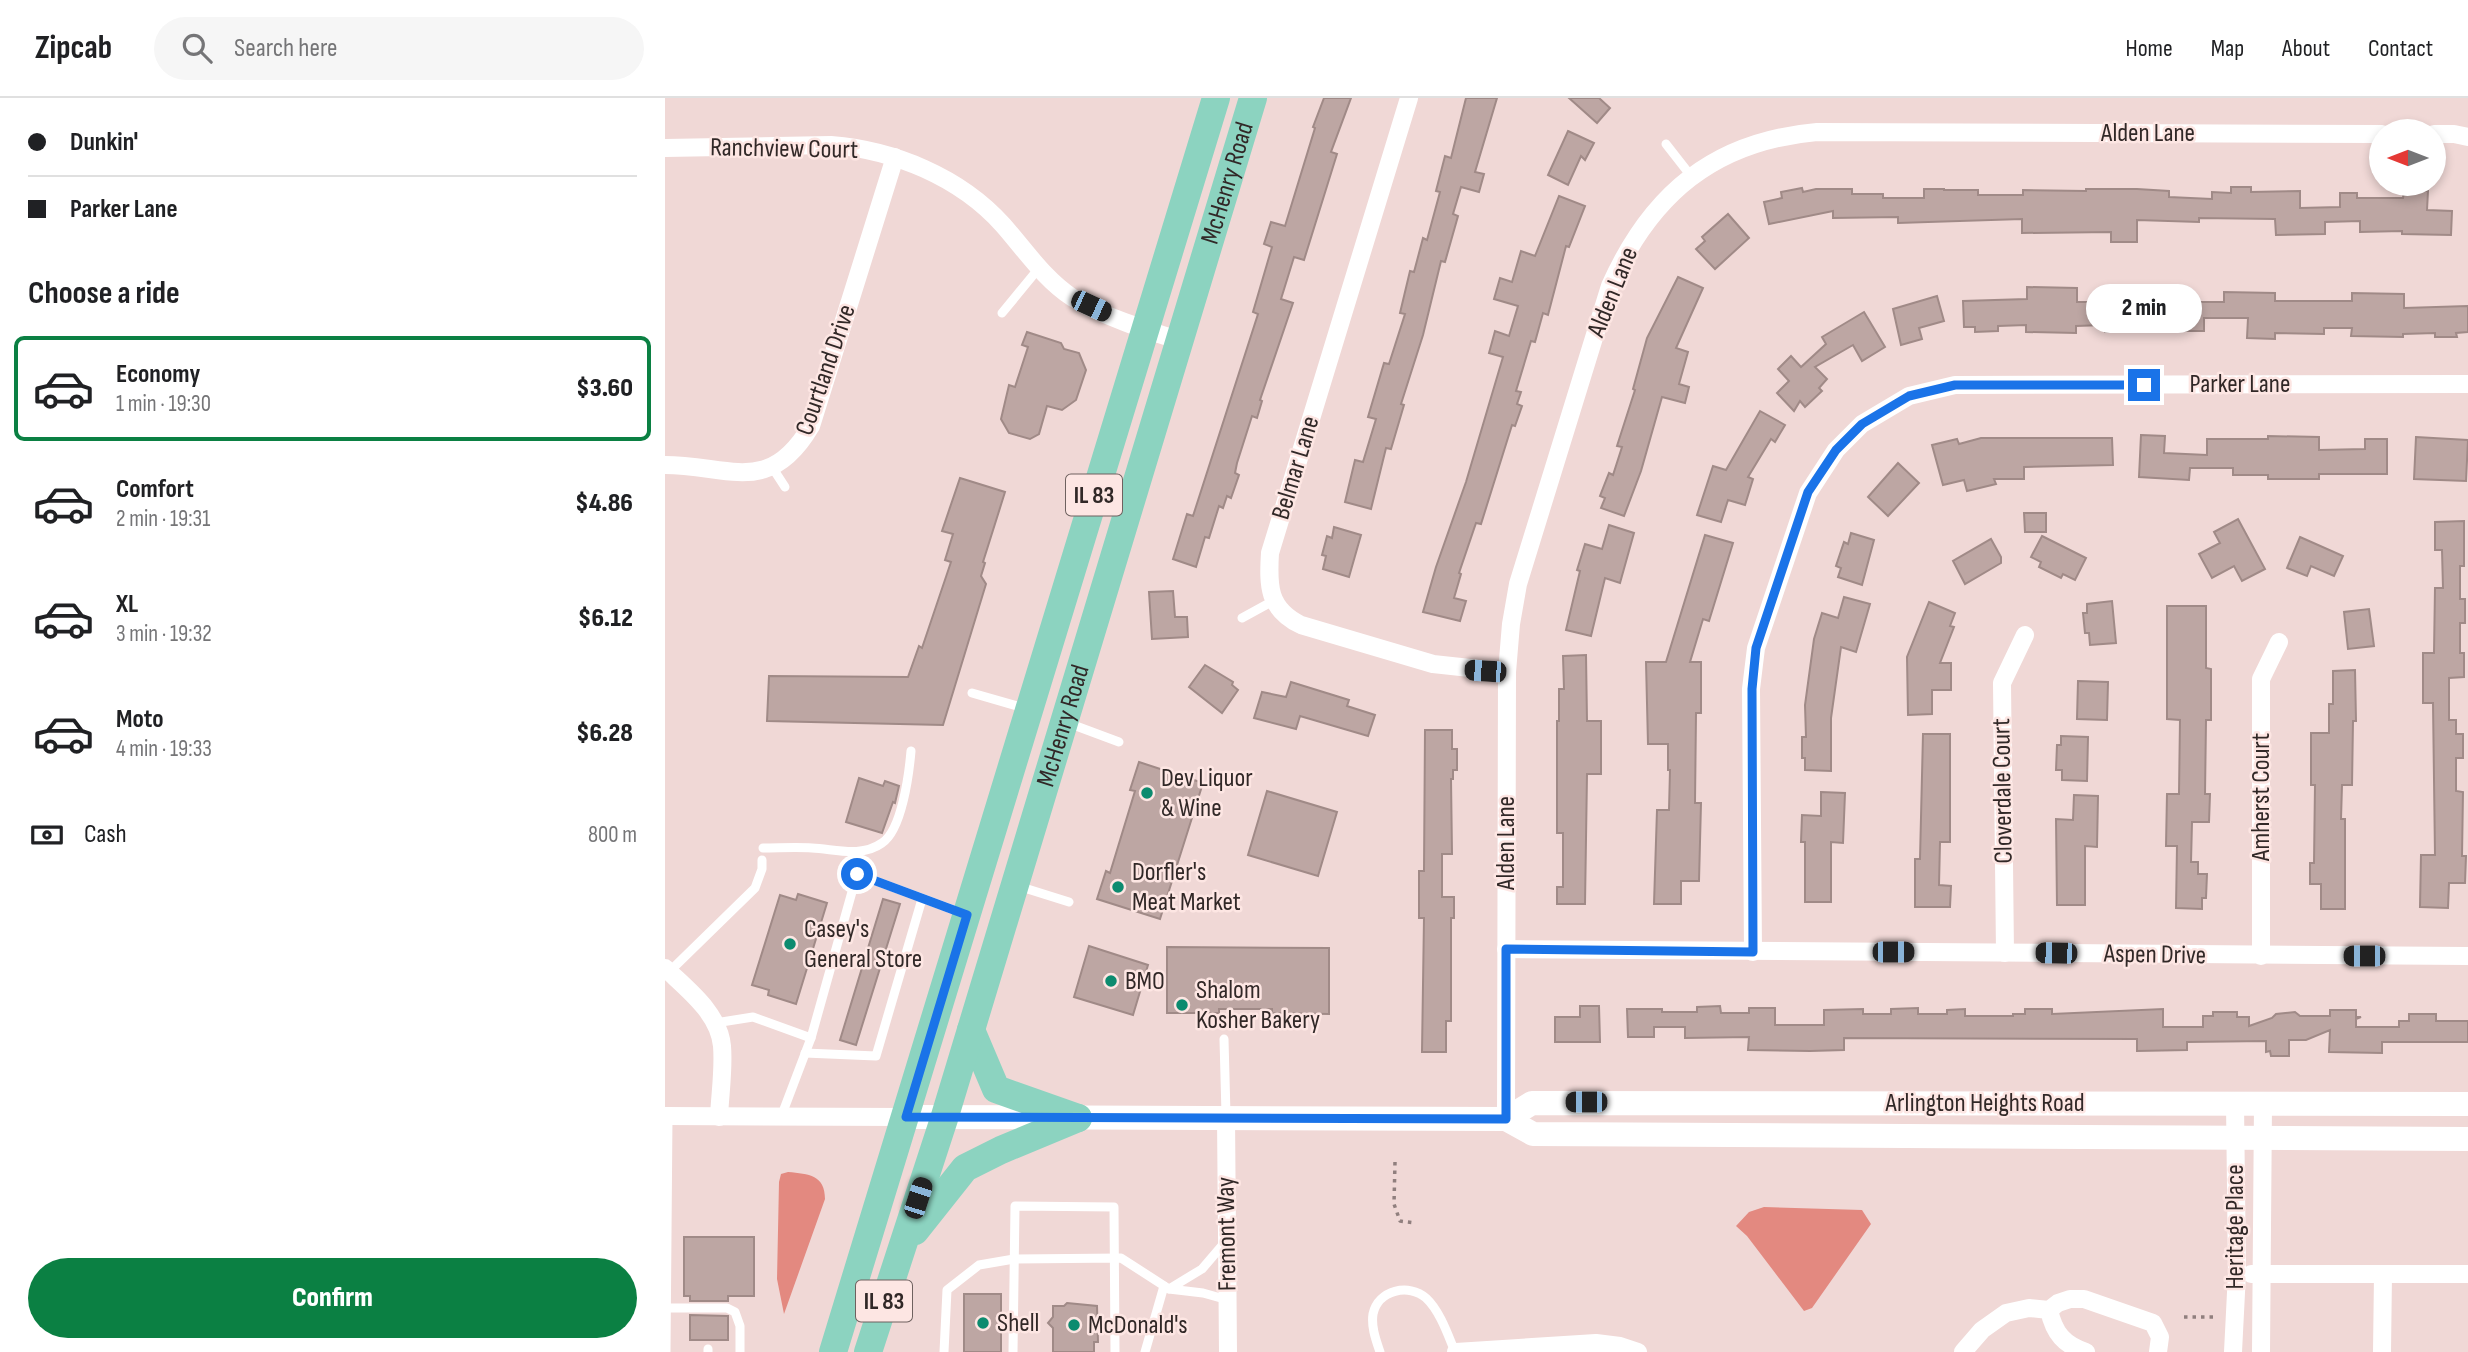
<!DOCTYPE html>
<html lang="en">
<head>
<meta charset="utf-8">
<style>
  body { margin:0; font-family:"Sofia Sans Condensed",sans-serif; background:#f6f6f6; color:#202124; height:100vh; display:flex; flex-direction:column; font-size:26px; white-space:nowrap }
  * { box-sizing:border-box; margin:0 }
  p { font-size:23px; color:#757577 }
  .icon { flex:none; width:38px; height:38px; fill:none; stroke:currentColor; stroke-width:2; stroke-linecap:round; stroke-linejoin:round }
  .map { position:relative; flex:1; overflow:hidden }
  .drawer { display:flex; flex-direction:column; background:#fff; width:665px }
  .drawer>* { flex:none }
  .banner { display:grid; align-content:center; height:154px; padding:0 28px; background:#fff }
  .needle { width:46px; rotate:270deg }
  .controls { position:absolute; left:1704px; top:21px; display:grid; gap:14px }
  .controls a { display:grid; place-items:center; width:77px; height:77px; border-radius:50%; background:#fff; box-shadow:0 4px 10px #0003; font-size:35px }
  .end { position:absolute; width:32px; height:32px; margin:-16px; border:9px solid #1a73e8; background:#fff; box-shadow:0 0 0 4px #fff }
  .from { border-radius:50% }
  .bubble { position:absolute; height:49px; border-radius:24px; background:#fff; box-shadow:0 4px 10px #0003; font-size:23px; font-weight:800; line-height:49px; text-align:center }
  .car { position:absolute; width:21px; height:42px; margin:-21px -10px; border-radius:9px; box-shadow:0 0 5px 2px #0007; background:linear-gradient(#222 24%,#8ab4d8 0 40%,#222 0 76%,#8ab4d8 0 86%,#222 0) }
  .banner b { display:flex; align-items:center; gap:24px; height:66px; font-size:26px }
  .banner b+b { border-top:2px solid #e0e0e0 }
  .banner i { width:18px; height:18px; background:#202124 }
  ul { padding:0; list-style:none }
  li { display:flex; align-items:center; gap:21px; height:105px; margin:0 14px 10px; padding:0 14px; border:4px solid transparent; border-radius:10px }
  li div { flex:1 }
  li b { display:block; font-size:26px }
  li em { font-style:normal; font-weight:800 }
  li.current { border-color:#0b8043 }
  li>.icon { width:63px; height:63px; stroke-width:1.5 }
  h2 { padding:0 28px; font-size:32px; line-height:84px }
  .pay { display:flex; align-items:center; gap:18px; height:77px; padding:0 28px; font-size:26px }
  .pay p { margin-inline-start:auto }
  .button { display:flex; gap:14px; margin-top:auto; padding:14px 28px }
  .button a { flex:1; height:80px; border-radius:42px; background:#0b8043; color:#fff; font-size:28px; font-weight:800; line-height:80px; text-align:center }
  header { display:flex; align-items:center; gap:42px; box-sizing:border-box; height:98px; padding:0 35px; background:#fff; border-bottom:2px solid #e0e0e0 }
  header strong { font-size:33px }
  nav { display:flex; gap:38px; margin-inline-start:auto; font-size:24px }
  .search { width:490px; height:63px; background:#f6f6f6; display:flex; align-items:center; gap:18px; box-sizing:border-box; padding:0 24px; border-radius:38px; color:#757577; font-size:26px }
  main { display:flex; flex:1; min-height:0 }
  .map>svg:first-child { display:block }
</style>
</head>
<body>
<header>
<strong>Zipcab</strong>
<div class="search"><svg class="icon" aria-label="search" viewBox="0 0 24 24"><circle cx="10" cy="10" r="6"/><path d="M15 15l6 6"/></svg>Search here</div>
<nav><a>Home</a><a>Map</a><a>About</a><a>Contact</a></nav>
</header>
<main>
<section class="drawer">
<div class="banner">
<b><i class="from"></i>Dunkin'</b>
<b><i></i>Parker Lane</b>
</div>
<h2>Choose a ride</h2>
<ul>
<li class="current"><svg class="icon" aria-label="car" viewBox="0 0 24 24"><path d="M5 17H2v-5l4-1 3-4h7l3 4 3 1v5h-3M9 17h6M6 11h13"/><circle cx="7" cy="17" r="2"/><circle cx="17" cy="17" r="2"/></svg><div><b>Economy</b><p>1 min · 19:30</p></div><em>$3.60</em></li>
<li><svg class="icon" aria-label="car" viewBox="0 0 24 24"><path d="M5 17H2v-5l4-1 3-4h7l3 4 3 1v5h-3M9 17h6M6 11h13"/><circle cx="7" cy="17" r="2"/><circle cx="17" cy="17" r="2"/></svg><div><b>Comfort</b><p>2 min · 19:31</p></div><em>$4.86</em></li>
<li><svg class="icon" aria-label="car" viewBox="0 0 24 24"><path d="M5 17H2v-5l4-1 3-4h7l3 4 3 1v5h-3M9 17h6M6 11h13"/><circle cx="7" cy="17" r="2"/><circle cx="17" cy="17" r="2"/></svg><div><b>XL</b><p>3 min · 19:32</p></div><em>$6.12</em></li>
<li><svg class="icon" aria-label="car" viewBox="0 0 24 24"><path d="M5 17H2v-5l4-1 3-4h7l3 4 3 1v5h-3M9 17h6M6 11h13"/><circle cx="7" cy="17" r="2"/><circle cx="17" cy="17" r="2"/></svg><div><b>Moto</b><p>4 min · 19:33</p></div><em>$6.28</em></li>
</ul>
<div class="pay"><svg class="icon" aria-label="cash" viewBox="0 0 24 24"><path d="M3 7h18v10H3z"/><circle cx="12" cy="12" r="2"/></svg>Cash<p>800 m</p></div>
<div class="button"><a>Confirm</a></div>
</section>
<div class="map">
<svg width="1803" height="1254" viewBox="0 0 1803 1254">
  <rect width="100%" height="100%" fill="#f0d8d6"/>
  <g fill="#e38980">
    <path d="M123 1074C144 1076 160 1077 160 1101L119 1216 112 1181 114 1084 116 1076Z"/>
    <polygon points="1099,1109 1197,1112 1206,1126 1147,1210 1139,1213 1082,1138 1071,1128 1084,1114"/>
  </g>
  <g fill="#bda6a3" stroke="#a08a87" stroke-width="2">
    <polygon points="659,0 686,0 666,54 672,56 639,162 629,159 616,201 628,205 595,302 597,303 592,320 587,318 572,365 570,375 574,377 566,400 562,398 558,410 554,408 544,440 540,439 531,469 508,461 522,416 528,418 593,216 588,214 607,149 599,146 606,124 620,128 650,30 648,29"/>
    <polygon points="801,0 832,0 810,74 819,76 814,94 796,89 788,116 793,118 780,164 776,163 758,237 736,306 739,307 726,351 721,350 706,411 680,404 690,362 698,364 711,321 703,319 719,265 724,266 740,216 735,215 745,173 749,174 758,140 762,142 775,94 771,93 780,58 786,60"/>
    <polygon points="904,0 934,0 945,10 932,25"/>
    <polygon points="903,33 929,45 920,62 916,58 903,87 883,77"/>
    <polygon points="1566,89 1586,89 1586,94 1635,93 1635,110 1675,109 1675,95 1692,95 1692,100 1738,100 1739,93 1763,93 1762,112 1787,113 1786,137 1737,136 1737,133 1695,134 1695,123 1660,124 1660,136 1611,137 1610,121 1534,120 1534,124 1472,122 1472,144 1446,144 1446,134 1357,135 1357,121 1233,125 1233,119 1168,120 1168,113 1104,126 1099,104 1117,100 1116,94 1137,90 1138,94 1151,91 1187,91 1187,96 1218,96 1218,100 1259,100 1259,91 1279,91 1279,92 1313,92 1313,97 1358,97 1358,92 1421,93 1421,91 1472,91 1504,93 1504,99 1547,101 1547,94 1566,95"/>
    <polygon points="894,98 920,108 904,149 901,148 883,217 878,215 870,244 866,243 851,293 856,294 852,306 857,308 850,328 847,327 816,426 811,425 794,475 796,476 789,500 801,503 795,523 758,514 771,469 801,384 838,259 824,255 830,233 844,238 853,208 829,201 835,180 847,184 856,153 870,158"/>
    <polygon points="1063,116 1084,140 1050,171 1031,151 1040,143 1037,139"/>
    <polygon points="1013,179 1038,190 1011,250 1023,254 1014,286 1024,289 1020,305 997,299 976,373 959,418 936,410 940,400 935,398 944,375 948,377 957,349 952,348 970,292 968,291 982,240"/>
    <polygon points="1362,189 1412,190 1412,204 1559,204 1559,194 1610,195 1610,203 1687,203 1687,195 1739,196 1739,210 1803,208 1803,234 1791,235 1792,239 1770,239 1770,235 1738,236 1738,239 1686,238 1687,230 1659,230 1659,236 1610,235 1610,241 1582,240 1583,220 1539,220 1539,233 1493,233 1493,228 1464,228 1465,234 1440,234 1439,227 1411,228 1411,235 1361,234 1361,227 1333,228 1333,233 1310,234 1310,229 1299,229 1298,203 1362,201"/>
    <polygon points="1272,198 1279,223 1254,230 1257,241 1236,247 1228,211"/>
    <polygon points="1199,214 1220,249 1197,263 1188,247 1150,269 1162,281 1154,290 1157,293 1140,309 1135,303 1129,313 1112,295 1124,283 1113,271 1126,258 1136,269 1161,246 1157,239"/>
    <polygon points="362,234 396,245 399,251 414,255 421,272 411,302 397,312 382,308 374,336 365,341 344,335 336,321 344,287 350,289 363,249 357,247"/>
    <polygon points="1095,313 1120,327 1110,344 1106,341 1083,379 1088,381 1080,407 1063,402 1056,424 1032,417 1048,368 1061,372"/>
    <polygon points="1476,337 1500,338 1499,355 1542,357 1542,341 1603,341 1603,338 1654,339 1654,352 1700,351 1700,341 1722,341 1722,376 1654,376 1654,381 1603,381 1603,377 1568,377 1568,370 1525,370 1524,382 1474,379"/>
    <polygon points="1751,339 1803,342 1801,383 1749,381"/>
    <polygon points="1316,340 1447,340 1448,367 1359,369 1359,381 1329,381 1331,386 1302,393 1299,382 1278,387 1267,347 1292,341 1294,346"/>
    <polygon points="1233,365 1254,385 1223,418 1203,399"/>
    <polygon points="295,380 340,394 318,464 320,465 316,478 321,486 278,627 102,623 104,578 243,579 254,548 257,550 286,464 280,462 288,436 277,433"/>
    <polygon points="1359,415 1381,415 1381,434 1360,434"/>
    <polygon points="1573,421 1600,471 1577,483 1569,468 1547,480 1534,456 1555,445 1549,434"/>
    <polygon points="1799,423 1799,468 1795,468 1795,501 1800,501 1800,525 1795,525 1795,555 1799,555 1799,579 1784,580 1784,622 1791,622 1791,636 1798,636 1798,660 1791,660 1791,693 1798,694 1797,758 1801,758 1800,785 1784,785 1783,810 1755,809 1756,757 1770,757 1768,605 1758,605 1758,555 1769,555 1770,490 1778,490 1777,452 1770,452 1770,424"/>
    <polygon points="944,427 969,435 955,485 940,480 926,538 901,532 915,473 912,472 920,446 937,451"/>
    <polygon points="669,429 696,437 684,479 658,471 661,458 657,457 662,438 667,440"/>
    <polygon points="1186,435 1209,442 1197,487 1173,479 1176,470 1171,468 1179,444 1183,446"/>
    <polygon points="1040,437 1068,445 1044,523 1038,521 1025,564 1036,564 1036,615 1031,615 1030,705 1036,705 1034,783 1016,783 1016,806 989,806 992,712 1004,712 1005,672 1003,672 1003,646 983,646 981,564 1001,564"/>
    <polygon points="1377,438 1421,460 1410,482 1398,476 1396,480 1374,469 1376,464 1366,459"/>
    <polygon points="1635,439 1678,458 1669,478 1646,468 1642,478 1622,470"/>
    <polygon points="1326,441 1336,459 1336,465 1300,486 1288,463"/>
    <polygon points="508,493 510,519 522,519 523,539 487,541 484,494"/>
    <polygon points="1179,499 1205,506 1191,554 1176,549 1166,620 1166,673 1140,672 1140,660 1137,660 1137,639 1141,639 1140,607 1149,541 1157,515 1173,520"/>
    <polygon points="1447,503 1451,545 1425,547 1424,535 1420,535 1418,515 1422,515 1422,506"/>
    <polygon points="1264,504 1290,515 1285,528 1289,529 1275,565 1286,565 1286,592 1267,592 1267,616 1243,617 1242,559"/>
    <polygon points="1502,508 1541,508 1541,570 1546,571 1546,622 1541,622 1540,696 1545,696 1544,724 1527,724 1526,764 1533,764 1533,776 1542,776 1541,800 1537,800 1537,811 1511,810 1512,748 1501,748 1502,696 1514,696 1515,622 1502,621"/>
    <polygon points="1704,511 1709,548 1683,551 1679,514"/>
    <polygon points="921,557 922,623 936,623 936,676 922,676 920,806 892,806 892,789 898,789 898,735 892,735 892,623 894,623 894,591 899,591 898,558"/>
    <polygon points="540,567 568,584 567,587 573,592 557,615 524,589"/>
    <polygon points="1690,572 1691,623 1688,623 1687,687 1677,687 1676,721 1680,721 1680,811 1656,811 1656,786 1645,786 1645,765 1649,765 1650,687 1646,687 1646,635 1664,635 1664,606 1668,606 1668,573"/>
    <polygon points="1413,583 1443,584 1442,622 1412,621"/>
    <polygon points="626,584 684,602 682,608 710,617 703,638 635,618 631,631 589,620 597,594 621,599"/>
    <polygon points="760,632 787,632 787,651 792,651 792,672 788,672 788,681 786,681 787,756 777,756 777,799 789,799 789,820 786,820 786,923 781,923 781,954 757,954 759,820 754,820 754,773 759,773"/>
    <polygon points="1258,636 1285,636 1285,744 1275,744 1274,787 1286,788 1285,809 1250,809 1250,761 1255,761"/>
    <polygon points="1396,638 1423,639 1422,683 1397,682 1397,672 1391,672 1392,647 1396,647"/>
    <polygon points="474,664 538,685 495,821 432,801 441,773 445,775 470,693 465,692"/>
    <polygon points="194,680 218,688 220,683 234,688 230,705 228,704 217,735 181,724"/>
    <polygon points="602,693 672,714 653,778 583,757"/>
    <polygon points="1156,694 1180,695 1178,745 1166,744 1166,804 1140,804 1140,744 1136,744 1137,717 1156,718"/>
    <polygon points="1409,697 1433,698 1432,749 1420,748 1420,807 1392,807 1391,721 1408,722"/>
    <polygon points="133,796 162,805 131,906 103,897 104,892 87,887 115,797 131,802"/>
    <polygon points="218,801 235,806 191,947 175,942"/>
    <polygon points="424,848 483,867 468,917 409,899"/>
    <polygon points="502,849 664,850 664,916 607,915 607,911 554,911 554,915 502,915"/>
    <polygon points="915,908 934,908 935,944 890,944 890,919 915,919"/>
    <polygon points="1055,908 1056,915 1084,915 1084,910 1110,910 1110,927 1159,927 1159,912 1198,911 1198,916 1226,916 1226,911 1253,910 1253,916 1282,916 1282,912 1300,911 1300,918 1348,918 1348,916 1360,916 1360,911 1387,911 1387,916 1498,911 1498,929 1538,929 1538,918 1548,918 1548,914 1572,914 1572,919 1584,919 1584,928 1607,920 1611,916 1630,914 1635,918 1665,918 1665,912 1691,912 1691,919 1696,919 1691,921 1691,929 1734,929 1734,923 1744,923 1744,916 1771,916 1771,923 1803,923 1803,944 1717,944 1717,955 1664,954 1665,932 1641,942 1624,942 1624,958 1606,958 1605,953 1601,954 1601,943 1522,944 1522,952 1472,953 1472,941 1179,940 1179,952 1145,953 1083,952 1084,939 1020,940 1020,929 989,929 989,939 963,939 962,911 997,911 997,914 1032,914 1032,909"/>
    <polygon points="19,1139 89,1139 89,1198 63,1198 63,1203 25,1203 25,1198 19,1198"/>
    <rect x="299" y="1196" width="37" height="58"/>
    <polygon points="402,1205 432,1208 433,1244 429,1244 429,1254 388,1254 388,1230 383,1225 388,1219 388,1208 399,1208"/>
    <polygon points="25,1217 63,1218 63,1242 25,1242"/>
  </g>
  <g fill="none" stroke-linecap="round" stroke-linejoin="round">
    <g stroke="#907f7e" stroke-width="3.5" stroke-dasharray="3.5 5" stroke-linecap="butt">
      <polyline points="730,1064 729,1106 735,1123 750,1125"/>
      <polyline points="1519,1219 1552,1219"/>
    </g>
    <g stroke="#fff" stroke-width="9">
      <polyline points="1001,46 1026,78"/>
      <polyline points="337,215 374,170"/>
      <polyline points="107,369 120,389"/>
      <polyline points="577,520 608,503"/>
      <polyline points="307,595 359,610"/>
      <polyline points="403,625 454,644"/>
      <path d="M98 750C114 750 131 749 147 750 170 751 196 760 217 745 237 732 244 676 246 653"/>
      <polyline points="353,788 404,804"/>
      <polyline points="4,874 90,790 97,771 97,762"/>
      <polyline points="50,925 88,919 146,940"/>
      <polyline points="559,941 561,1017"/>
      <polyline points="140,955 211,958 257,801"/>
      <polyline points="116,1019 146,940 192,776 297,815"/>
      <polyline points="504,1191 537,1171 561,1143"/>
      <polyline points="0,1210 62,1210 70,1214 75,1228 75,1254"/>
      <polyline points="43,1251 43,1254"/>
      <polyline points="1,1254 3,1018"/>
      <polyline points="279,1254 282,1192 314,1167 349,1161 456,1160 504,1191 538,1195 563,1202"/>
      <polyline points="348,1254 350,1108 449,1109 450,1254"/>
      <polyline points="480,1254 499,1188"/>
      <path d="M715 1254C711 1242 706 1229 708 1216 713 1192 744 1185 761 1200 775 1213 783 1237 790 1254"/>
    </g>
    <g stroke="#fff" stroke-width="18">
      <path d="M744 0 605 455C603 488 603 511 636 527L768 566 842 574"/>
      <polyline points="1769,36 1789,36 1803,39"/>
      <path d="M0 50 166 47C229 52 295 79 338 127 360 152 380 182 408 200 437 218 481 232 513 242"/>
      <path d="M0 367C64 367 104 399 146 328L230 59"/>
      <polyline points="841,851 1803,858"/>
      <polyline points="1088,854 1086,591 1091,550 1143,395 1171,352 1197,326 1244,298 1290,287 1803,286"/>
      <polyline points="1340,855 1337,585 1360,537"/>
      <polyline points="1596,858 1596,581 1614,544"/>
      <path d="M0 870C22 891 54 915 57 948 59 971 55 996 54 1019"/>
      <polyline points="0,1018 241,1019"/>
      <polyline points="561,1019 563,1254"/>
      <path d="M841 1021 842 574 846 526 853 486 945 188C986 96 1049 43 1152 34L1717 36"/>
      <polyline points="1586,1176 1803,1176"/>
      <path d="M1384 1212C1389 1235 1399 1247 1421 1254"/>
      <polyline points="791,1254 931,1245 955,1248 973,1254"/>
      <polyline points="1298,1254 1317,1232 1341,1215 1364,1210 1384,1212 1393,1205 1405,1201 1419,1201 1488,1225 1495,1239 1493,1254"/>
      <polyline points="1568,1254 1572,1175 1570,1005"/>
      <polyline points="1596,1254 1598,1005"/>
      <polyline points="1717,1254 1718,1176"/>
    </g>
    <g stroke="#fff" stroke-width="24">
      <polyline points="241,1019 841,1021 868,1036 1803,1041"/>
      <polyline points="841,1021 867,1005 1803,1006"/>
    </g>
    <g stroke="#8cd3c0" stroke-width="28">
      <polyline points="306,932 331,991 413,1020"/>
      <polyline points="250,1133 300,1070 336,1052 413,1020"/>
      <polyline points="168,1254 551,0"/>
      <path id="s1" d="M203 1254 279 1021 588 0"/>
    </g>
  </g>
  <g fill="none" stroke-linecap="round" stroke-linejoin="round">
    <polyline stroke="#1a73e8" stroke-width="9" points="192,776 302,817 241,1019 841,1021 841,851 1088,854 1087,591 1091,550 1143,394 1171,352 1197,326 1244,298 1290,287 1479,287"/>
  </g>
  <g fill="#0c8b6f" stroke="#fde6e3" stroke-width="2.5">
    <circle cx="482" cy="695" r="7"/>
    <circle cx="453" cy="789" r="7"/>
    <circle cx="125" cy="846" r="7"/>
    <circle cx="446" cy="883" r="7"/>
    <circle cx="517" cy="907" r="7"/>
    <circle cx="318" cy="1225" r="7"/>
    <circle cx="409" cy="1227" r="7"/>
  </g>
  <g text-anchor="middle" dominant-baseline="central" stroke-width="5" stroke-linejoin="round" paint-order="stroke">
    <g fill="#fde6e3" stroke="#6e615f" stroke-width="2">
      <rect x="401" y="376.5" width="56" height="41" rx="5"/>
      <rect x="191" y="1182.5" width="56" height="41" rx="5"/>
    </g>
    <g font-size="24" font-weight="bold" fill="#312827">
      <text x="429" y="397">IL 83</text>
      <text x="219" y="1203">IL 83</text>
    </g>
    <g font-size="26" fill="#312827" stroke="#fde6e3">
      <text x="1483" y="35">Alden Lane</text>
      <text transform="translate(119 51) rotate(1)">Ranchview Court</text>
      <text stroke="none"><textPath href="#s1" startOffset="1223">McHenry Road</textPath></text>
      <text transform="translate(948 194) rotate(-68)">Alden Lane</text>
      <text transform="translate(161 272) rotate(-71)">Courtland Drive</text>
      <text x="1575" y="286">Parker Lane</text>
      <text transform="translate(631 370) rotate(-73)">Belmar Lane</text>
      <text stroke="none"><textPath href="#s1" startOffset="656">McHenry Road</textPath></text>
      <text transform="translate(1338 693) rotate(-91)">Cloverdale Court</text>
      <text transform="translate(1596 699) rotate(-90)">Amherst Court</text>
      <text transform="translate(841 745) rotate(-90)">Alden Lane</text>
      <text transform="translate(1490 857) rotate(1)">Aspen Drive</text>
      <text x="1320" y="1005">Arlington Heights Road</text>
      <text transform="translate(1570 1129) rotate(-90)">Heritage Place</text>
      <text transform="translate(562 1136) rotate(-91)">Fremont Way</text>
    </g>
    <g font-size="26" fill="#312827" stroke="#fde6e3" text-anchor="start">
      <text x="496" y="680">Dev Liquor<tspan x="496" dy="30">&amp; Wine</tspan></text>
      <text x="467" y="774">Dorfler's<tspan x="467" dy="30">Meat Market</tspan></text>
      <text x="139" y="831">Casey's<tspan x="139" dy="30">General Store</tspan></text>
      <text x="460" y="883">BMO</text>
      <text x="531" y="892">Shalom<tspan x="531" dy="30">Kosher Bakery</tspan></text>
      <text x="332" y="1225">Shell</text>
      <text x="423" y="1227">McDonald's</text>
    </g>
  </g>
</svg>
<div class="controls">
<a><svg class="needle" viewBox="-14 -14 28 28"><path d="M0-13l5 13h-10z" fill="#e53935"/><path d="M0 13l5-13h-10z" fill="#757577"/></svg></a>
</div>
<i class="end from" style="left:192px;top:776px"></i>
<i class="end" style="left:1479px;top:287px"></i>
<div class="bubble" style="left:1421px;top:186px;width:116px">2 min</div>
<i class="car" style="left:426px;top:208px;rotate:115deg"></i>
<i class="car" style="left:820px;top:573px;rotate:274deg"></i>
<i class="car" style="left:1228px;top:854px;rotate:90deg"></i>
<i class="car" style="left:1391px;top:855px;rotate:271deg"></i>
<i class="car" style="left:1699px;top:858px;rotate:270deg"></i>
<i class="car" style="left:921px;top:1004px;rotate:270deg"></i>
<i class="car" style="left:253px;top:1100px;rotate:18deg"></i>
</div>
</main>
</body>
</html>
